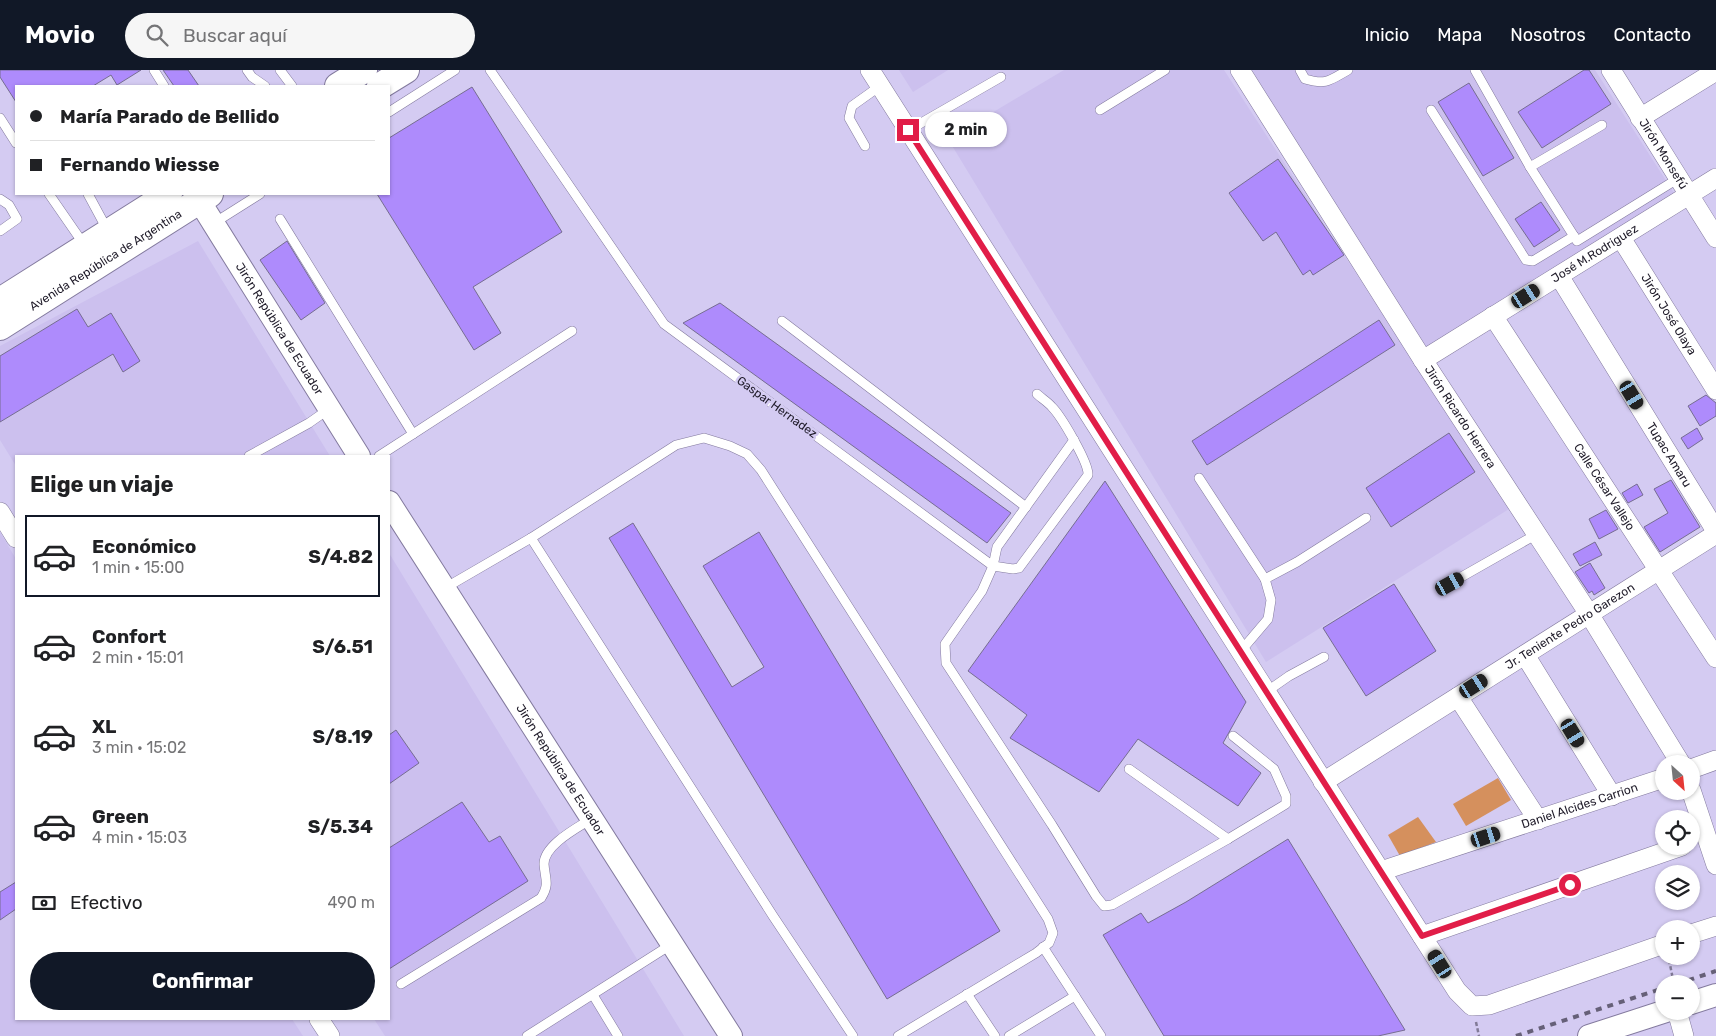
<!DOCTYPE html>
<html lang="es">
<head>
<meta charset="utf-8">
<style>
  body { margin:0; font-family:Rubik,sans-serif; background:#f6f6f6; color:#202124; height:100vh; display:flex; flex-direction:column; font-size:19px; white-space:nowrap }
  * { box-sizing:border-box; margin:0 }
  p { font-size:16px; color:#757577 }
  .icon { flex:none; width:28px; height:28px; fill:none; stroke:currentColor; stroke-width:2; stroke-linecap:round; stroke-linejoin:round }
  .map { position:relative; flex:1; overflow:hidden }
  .drawer { position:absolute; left:15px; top:385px; width:375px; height:565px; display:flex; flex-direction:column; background:#fff; border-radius:0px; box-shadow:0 1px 4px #0004 }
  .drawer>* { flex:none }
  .banner { position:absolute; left:15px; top:15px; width:375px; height:110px; border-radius:0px; box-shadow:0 1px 4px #0004; display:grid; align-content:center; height:110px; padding:0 15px; background:#fff }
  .needle { width:32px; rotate:153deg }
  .tools { position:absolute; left:1655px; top:685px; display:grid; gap:10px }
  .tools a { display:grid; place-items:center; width:45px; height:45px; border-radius:50%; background:#fff; box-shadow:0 1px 4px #0004; font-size:25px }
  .end { position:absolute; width:22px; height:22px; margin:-11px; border:6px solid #e11d48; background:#fff; box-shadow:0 0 0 2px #fff }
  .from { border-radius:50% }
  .bubble { position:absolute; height:35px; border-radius:18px; background:#fff; box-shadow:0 1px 4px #0004; font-size:16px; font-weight:700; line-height:35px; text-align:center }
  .car { position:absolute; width:15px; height:30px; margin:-15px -8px; border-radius:6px; box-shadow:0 0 4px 1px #0007; background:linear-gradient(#222 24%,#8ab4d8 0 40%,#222 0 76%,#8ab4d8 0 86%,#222 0) }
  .banner b { display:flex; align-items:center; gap:18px; height:48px; font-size:19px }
  .banner b+b { border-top:1px solid #e0e0e0 }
  .banner i { width:12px; height:12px; background:#202124 }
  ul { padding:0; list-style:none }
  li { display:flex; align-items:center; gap:15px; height:82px; margin:0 10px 8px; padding:0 5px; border:2px solid transparent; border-radius:0px }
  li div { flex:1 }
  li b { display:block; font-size:19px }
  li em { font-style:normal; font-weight:700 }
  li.selected { border-color:#111827 }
  li>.icon { width:45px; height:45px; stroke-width:1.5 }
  h2 { padding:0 15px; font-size:22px; line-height:60px }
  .pay { display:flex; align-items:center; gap:12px; height:55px; padding:0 15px; font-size:19px }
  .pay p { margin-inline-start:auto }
  .action { display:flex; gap:10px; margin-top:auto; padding:10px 15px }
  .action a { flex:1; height:58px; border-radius:30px; background:#111827; color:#fff; font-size:20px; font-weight:700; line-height:58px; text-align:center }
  header { display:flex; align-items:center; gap:30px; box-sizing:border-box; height:70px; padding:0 25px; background:#111827; color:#fff }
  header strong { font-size:24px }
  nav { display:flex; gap:28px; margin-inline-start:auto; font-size:18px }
  .search { width:350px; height:45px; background:#f6f6f6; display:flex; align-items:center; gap:12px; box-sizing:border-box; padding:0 18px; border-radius:28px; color:#757577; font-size:19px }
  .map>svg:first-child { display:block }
</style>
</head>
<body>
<header>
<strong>Movio</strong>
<div class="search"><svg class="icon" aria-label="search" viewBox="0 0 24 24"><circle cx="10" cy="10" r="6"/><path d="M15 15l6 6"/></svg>Buscar aquí</div>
<nav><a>Inicio</a><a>Mapa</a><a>Nosotros</a><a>Contacto</a></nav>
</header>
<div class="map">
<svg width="1716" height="966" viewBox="0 0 1716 966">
  <rect width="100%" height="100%" fill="#d4cbf2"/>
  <g fill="#ccc0ee">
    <polygon points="899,0 948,0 913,22"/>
    <polygon points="1064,0 1224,0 1509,439 1266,592 948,69"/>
    <polygon points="1252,0 1595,0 1674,123 1425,279"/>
    <polygon points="198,171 330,386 16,386 16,396 0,370 0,276"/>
    <polygon points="0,462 16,489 16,949 292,949 303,966 0,966"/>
    <polygon points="389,483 684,966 385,966 374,949 389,949"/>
  </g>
  <g fill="#d5905d">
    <polygon points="1498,708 1511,730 1466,756 1453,734"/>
    <polygon points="1418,747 1436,772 1400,786 1388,765"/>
  </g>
  <g fill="#ae8bfc" stroke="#766d91">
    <polygon points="0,0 141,0 117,15 111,5 93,16 16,16 16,32 0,7"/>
    <polygon points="163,0 188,0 199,16 174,16"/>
    <polygon points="1584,0 1589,0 1611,34 1542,78 1518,42"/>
    <polygon points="1469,13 1514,88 1483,106 1438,32"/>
    <polygon points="472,17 562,162 473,217 501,263 474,280 377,124 389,124 389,68"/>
    <polygon points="1278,89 1344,185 1313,205 1310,200 1303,205 1276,162 1263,171 1229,123"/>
    <polygon points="1541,132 1560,160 1534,177 1515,149"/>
    <polygon points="287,171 325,233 301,250 260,190"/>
    <polygon points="720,233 1011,443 987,473 683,253"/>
    <polygon points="77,239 88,257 111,243 140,291 123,302 113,284 0,352 0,286"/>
    <polygon points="1379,250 1395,275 1207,395 1192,371"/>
    <polygon points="1706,325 1716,333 1716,346 1700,356 1688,336"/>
    <polygon points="1697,358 1703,369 1688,379 1681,368"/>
    <polygon points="1449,363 1475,402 1391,457 1366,418"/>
    <polygon points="1671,410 1700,457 1660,482 1644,457 1668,443 1654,419"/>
    <polygon points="1105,411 1246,632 1223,673 1261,703 1238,736 1138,669 1099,722 1010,668 1027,645 968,601"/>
    <polygon points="1637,414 1643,425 1628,433 1622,423"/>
    <polygon points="1606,440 1618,459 1599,469 1589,449"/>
    <polygon points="633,453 732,617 764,597 703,496 759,462 1000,861 887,929 609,468"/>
    <polygon points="1595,472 1602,485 1580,496 1573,484"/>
    <polygon points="1590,493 1605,518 1594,525 1592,521 1589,523 1575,502"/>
    <polygon points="1394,514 1436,581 1366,626 1323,558"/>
    <polygon points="396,660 419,693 389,714 389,665"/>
    <polygon points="462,732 489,772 500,766 528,811 389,899 389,778"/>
    <polygon points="1288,769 1405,960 1378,966 1164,966 1103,865 1141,843 1148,853 1186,832"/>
    <polygon points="16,812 16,839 0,850 0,822"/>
  </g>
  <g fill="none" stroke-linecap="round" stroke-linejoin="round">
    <g stroke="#837a9e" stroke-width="10">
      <g id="service">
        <polyline points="154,0 164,16"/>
        <polyline points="247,0 252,7 265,16"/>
        <polyline points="280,0 292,16"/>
        <path d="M490 0 664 254 993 496 1013 499 1019 498 1088 405C1089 393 1061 346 1052 337 1048 332 1041 328 1037 324"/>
        <path d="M1300 0 1305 9C1326 15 1329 11 1348 0"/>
        <polyline points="1475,0 1530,97 1577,171 1679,108"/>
        <polyline points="1100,40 1165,0"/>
        <polyline points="1431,40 1526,190 1533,191 1574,166"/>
        <polyline points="389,42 455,0"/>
        <polyline points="0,48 16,73"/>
        <polyline points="909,60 1001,7"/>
        <polyline points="865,76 849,48 852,36 880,16"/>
        <polyline points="1530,97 1602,55"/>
        <polyline points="49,124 85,176"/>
        <polyline points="88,124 108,161"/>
        <polyline points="0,129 9,135 17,149 0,161"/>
        <polyline points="280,149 413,364"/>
        <polyline points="214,153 260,124"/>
        <polyline points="782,251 1026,437"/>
        <polyline points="1074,370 997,477 993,496 982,521 945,574 946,593 1052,755 1096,826 1104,836 1112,835 1228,769 1286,734 1286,726 1274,699 1233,666"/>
        <polyline points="249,386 309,353 329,339"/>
        <polyline points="379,386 572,261"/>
        <polyline points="1199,408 1265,509"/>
        <polyline points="531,468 773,846 853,966"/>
        <polyline points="1449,514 1537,464"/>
        <polyline points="445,518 531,468 676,375 704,368 730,376 747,384 761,400 1048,849 1053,863 1049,873 1036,883 898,966"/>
        <polyline points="1240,582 1268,549 1271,530 1265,509 1297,492 1366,448"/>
        <polyline points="1266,622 1289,606 1324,587"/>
        <polyline points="1129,699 1228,769"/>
        <polyline points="1043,877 1101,966"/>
        <path d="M401 914 541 828C550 814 545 809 544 794 544 775 577 758 591 749"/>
        <polyline points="967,924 995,966"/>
        <polyline points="593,925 618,966"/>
        <polyline points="527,966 672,874"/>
        <polyline points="1009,966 1075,926"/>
      </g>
    </g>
    <g stroke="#837a9e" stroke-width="20">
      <g id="minor">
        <polyline points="870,0 1457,921 1472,936 1489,935 1664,874"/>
        <path id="s1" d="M1240 0 1423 290 1589 544 1681 694"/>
        <path id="s2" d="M1611 0 1716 168"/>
        <polyline points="1640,48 1716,1"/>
        <path id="s3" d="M1621 168 1716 320"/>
        <path id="s4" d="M1559 206 1716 461"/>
        <path id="s5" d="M1493 246 1716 588"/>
        <path id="s6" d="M1423 290 1716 108"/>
        <polyline points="0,442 16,468"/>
        <polyline points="1525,585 1612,726"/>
        <polyline points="1458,627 1538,750"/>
        <polyline points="1691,699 1716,690"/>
        <path id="s7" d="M1323 712 1716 464"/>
        <polyline points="1691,720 1716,795"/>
        <path id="s8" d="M1381 801 1664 708"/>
        <polyline points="1691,864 1716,856"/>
        <polyline points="1422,866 1682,776"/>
        <polyline points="1677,941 1684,966"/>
        <polyline points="319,949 330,966"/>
      </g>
    </g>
    <g stroke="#837a9e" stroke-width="24">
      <g id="tertiary">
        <path id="s9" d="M195 124 359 386"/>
        <path id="s10" d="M389 432 731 966"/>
        <polyline points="1691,933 1716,925"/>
        <polyline points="1589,966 1666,941"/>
      </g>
    </g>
    <g stroke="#837a9e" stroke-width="28">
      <g id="secondary">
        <polyline points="338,16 364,0"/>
        <polyline points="380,16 406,0"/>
        <polyline points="0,231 169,124"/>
        <path id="s11" d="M0 257 210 124"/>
      </g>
    </g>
    <g stroke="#827b97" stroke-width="2.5" stroke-dasharray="4 2.5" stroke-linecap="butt">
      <polyline points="1669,890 1674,914"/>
      <polyline points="1476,952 1479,966"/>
    </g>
    <use href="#service" stroke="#fff" stroke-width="9"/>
    <use href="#minor" stroke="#fff" stroke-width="19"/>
    <use href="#tertiary" stroke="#fff" stroke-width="22"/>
    <use href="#secondary" stroke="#fff" stroke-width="26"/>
    <g stroke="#666078" stroke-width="4" stroke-dasharray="6 6" stroke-linecap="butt">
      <polyline points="1677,914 1716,901"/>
      <polyline points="1516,966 1664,918"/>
    </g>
  </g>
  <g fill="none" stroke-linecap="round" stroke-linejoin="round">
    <polyline stroke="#e11d48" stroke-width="6" points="908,60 1422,866 1570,815"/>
  </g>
  <g text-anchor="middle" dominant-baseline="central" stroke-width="5" stroke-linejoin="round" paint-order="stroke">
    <g font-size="12" fill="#1f1b29" stroke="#d4cbf2">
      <text stroke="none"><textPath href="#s2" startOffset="99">Jirón Monsefú</textPath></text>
      <text stroke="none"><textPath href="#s6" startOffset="202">José M.Rodriguez</textPath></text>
      <text stroke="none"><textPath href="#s11" startOffset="125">Avenida República de Argentina</textPath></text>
      <text stroke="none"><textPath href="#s3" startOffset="90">Jirón José Olaya</textPath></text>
      <text stroke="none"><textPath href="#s9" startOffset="159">Jirón República de Ecuador</textPath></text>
      <text transform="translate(777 337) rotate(36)">Gaspar Hernadez</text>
      <text stroke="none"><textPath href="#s1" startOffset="411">Jirón Ricardo Herrera</textPath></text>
      <text stroke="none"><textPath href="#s4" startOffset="210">Tupac Amaru</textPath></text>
      <text stroke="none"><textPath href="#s5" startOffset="204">Calle César Vallejo</textPath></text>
      <text stroke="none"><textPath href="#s7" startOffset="292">Jr. Teniente Pedro Garezon</textPath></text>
      <text stroke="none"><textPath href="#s10" startOffset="318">Jirón República de Ecuador</textPath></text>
      <text stroke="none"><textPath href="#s8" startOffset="209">Daniel Alcides Carrion</textPath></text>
    </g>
  </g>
</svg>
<div class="tools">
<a><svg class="needle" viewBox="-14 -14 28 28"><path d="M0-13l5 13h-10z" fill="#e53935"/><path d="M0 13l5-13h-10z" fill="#757577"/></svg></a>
<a><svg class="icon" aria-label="locate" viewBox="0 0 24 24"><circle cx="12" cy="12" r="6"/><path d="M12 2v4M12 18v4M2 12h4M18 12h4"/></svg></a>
<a><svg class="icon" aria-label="layers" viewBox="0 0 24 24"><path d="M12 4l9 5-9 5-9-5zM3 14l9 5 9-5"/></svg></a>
<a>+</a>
<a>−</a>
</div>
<i class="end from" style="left:1570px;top:815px"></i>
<i class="end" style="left:908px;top:60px"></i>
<div class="bubble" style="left:925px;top:42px;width:82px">2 min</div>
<i class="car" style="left:1526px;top:226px;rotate:58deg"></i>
<i class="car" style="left:1632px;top:325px;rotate:149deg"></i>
<i class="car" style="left:1450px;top:514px;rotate:61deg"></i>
<i class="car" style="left:1474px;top:616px;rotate:58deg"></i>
<i class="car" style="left:1573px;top:663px;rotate:149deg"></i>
<i class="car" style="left:1486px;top:767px;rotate:72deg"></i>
<i class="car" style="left:1440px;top:894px;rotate:328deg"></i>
<div class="banner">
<b><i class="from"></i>María Parado de Bellido</b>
<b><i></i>Fernando Wiesse</b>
</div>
<section class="drawer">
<h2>Elige un viaje</h2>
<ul>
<li class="selected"><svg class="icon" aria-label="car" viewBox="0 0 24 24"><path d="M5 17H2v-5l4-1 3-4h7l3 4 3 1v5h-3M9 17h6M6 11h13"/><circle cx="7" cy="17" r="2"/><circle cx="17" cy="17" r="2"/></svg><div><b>Económico</b><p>1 min · 15:00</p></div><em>S/4.82</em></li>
<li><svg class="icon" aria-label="car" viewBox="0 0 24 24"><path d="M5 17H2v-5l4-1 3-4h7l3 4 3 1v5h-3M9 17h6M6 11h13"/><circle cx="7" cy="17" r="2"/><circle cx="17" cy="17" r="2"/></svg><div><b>Confort</b><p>2 min · 15:01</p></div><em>S/6.51</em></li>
<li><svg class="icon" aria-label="car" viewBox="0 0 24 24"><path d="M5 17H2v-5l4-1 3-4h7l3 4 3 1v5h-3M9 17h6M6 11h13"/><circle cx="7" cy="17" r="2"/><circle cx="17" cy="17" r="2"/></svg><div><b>XL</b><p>3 min · 15:02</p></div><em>S/8.19</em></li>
<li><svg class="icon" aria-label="car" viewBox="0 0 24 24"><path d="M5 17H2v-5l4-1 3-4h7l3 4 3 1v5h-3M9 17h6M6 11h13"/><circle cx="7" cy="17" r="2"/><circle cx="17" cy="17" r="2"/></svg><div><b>Green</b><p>4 min · 15:03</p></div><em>S/5.34</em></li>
</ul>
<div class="pay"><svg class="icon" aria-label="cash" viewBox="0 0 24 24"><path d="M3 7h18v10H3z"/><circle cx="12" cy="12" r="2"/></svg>Efectivo<p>490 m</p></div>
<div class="action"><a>Confirmar</a></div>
</section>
</div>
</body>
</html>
